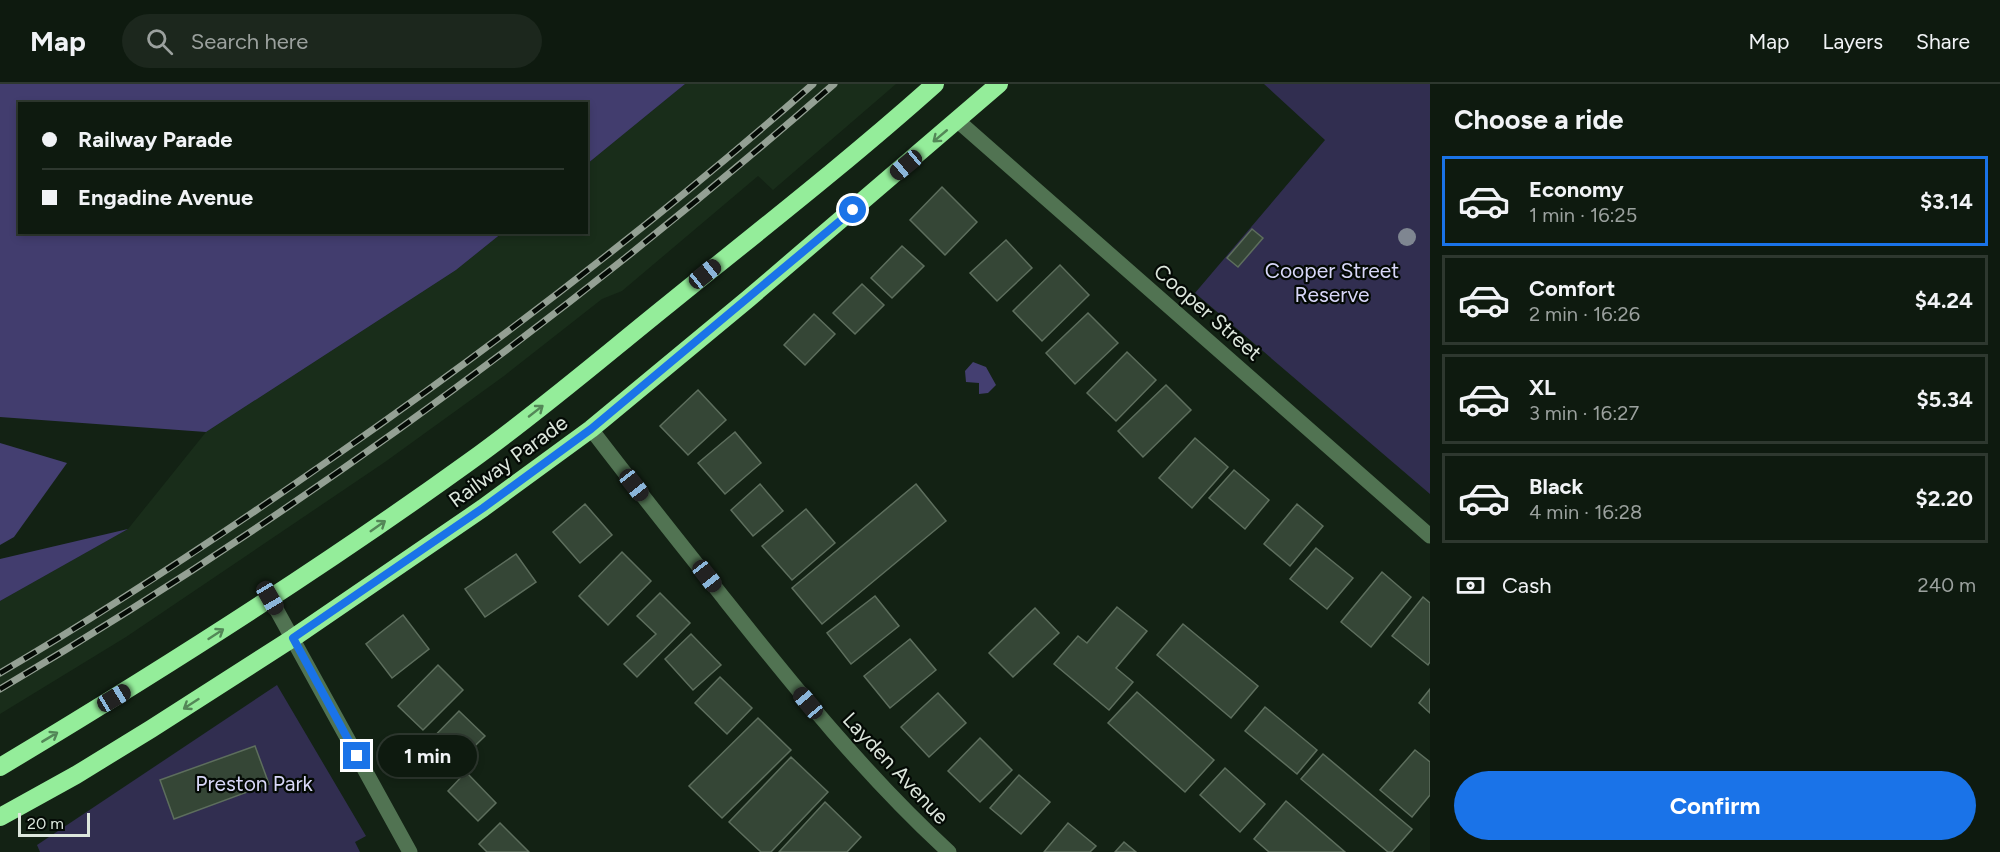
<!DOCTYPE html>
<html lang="en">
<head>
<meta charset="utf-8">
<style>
  body { margin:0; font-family:Figtree,sans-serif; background:#1c271d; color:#f1f3f6; height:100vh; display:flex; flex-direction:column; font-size:22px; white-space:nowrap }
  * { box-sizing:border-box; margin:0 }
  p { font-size:20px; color:#9ba19e }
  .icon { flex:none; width:33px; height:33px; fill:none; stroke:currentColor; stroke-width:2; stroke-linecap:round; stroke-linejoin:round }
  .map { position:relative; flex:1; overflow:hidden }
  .sheet { display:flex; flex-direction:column; background:#0e1a0f; width:570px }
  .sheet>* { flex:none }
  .top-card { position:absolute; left:18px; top:18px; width:570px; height:132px; border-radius:0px; box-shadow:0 3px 9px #0003,0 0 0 2px #2e382f; display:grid; align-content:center; height:132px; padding:0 24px; background:#0e1a0f }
  .scale { position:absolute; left:18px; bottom:15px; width:72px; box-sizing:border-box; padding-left:6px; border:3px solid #dde7dd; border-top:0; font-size:16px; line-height:21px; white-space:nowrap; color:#dde7dd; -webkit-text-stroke:4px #040a05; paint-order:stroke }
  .end { position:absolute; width:27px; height:27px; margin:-14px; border:8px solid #1a73e8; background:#fff; box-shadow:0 0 0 3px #fff }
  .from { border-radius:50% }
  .bubble { position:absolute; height:42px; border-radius:21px; background:#0e1a0f; box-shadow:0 3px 9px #0003,0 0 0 2px #2e382f; font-size:20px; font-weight:700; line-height:42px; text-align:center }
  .car { position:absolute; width:18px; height:36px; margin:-18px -9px; border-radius:8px; box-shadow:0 0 4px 2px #0007; background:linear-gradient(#222 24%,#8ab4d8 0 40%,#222 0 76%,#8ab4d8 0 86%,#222 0) }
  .top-card b { display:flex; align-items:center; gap:21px; height:57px; font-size:22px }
  .top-card b+b { border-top:2px solid #2e382f }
  .top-card i { width:15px; height:15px; background:#f1f3f6 }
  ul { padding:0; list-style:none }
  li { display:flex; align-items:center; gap:18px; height:90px; margin:0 12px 9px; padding:0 12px; border:3px solid #2e382f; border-radius:0px }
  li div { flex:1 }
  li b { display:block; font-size:22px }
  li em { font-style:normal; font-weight:700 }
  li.current { border-color:#1a73e8 }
  li>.icon { width:54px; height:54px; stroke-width:1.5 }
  h2 { padding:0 24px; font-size:27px; line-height:72px }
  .pay { display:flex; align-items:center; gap:15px; height:66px; padding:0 24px; font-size:22px }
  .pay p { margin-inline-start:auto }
  .button { display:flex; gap:12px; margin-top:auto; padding:12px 24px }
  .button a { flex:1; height:69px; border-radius:36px; background:#1a73e8; color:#fff; font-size:24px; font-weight:700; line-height:69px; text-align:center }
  header { display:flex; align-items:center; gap:36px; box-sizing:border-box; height:84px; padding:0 30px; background:#0e1a0f; border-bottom:2px solid #2e382f }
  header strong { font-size:28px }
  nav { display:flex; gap:33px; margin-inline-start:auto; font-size:21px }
  .search { width:420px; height:54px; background:#1c271d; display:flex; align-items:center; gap:15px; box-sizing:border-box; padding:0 21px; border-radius:33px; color:#9ba19e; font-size:22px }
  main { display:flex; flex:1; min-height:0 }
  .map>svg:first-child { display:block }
</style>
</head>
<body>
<header>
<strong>Map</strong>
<div class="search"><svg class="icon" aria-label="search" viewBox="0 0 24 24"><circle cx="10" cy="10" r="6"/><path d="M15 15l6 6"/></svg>Search here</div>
<nav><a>Map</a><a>Layers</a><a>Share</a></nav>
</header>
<main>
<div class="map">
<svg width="1430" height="768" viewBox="0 0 1430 768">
  <rect width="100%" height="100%" fill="#132214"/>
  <polygon fill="#192d1a" points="685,0 896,0 773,106 758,92 622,207 602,215 504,292 385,378 126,553 0,630 0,517 128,445 206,348 456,186 502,149 586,148 587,80"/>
  <g fill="#312e50">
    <polygon points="1264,0 1430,0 1430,410 1195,209 1325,56"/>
    <polygon points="277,601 366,752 355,758 360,768 40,768 37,761"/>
  </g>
  <g fill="#423d6e">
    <polygon points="0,0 685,0 587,80 586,20 20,20 20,148 502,149 456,186 206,348 0,333"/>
    <polygon points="128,445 0,517 0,475"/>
  </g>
  <g fill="#443f71">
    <polygon points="973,278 986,283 996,301 988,309 979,310 979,299 966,298 965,287"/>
    <polygon points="0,359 67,379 14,453 0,461"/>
  </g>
  <g fill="#354636" stroke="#5d6e5d" stroke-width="1.5">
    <polygon points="942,103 977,138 945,171 910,136"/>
    <polygon points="1252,145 1263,154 1238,183 1227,174"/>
    <polygon points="1006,156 1032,184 997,217 970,189"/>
    <polygon points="902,162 924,182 892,214 871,194"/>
    <polygon points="1060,181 1089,211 1042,257 1013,227"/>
    <polygon points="862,200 884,221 855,250 833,229"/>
    <polygon points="1088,229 1118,259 1075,300 1046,269"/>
    <polygon points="814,230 835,250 805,281 784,261"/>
    <polygon points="1127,268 1156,296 1116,337 1087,309"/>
    <polygon points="1166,301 1191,326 1143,373 1118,347"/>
    <polygon points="698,306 726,336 688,371 660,342"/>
    <polygon points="735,348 761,379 725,410 698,379"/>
    <polygon points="1195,354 1228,383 1192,424 1159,394"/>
    <polygon points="1234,386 1269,416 1245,445 1209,414"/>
    <polygon points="760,400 783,427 753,452 731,426"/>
    <polygon points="916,400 946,437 822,540 792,504"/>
    <polygon points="585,420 612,451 580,479 553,448"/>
    <polygon points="1297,420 1323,442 1290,482 1264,460"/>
    <polygon points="806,425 835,459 792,496 762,462"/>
    <polygon points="1316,464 1353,494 1327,525 1290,495"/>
    <polygon points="622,468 651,497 608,541 579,512"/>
    <polygon points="516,470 536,498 485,533 465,505"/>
    <polygon points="1382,488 1411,513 1371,563 1341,538"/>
    <polygon points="660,509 690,539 637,593 624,580 656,550 637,532"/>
    <polygon points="875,512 899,542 851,580 827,549"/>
    <polygon points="1423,513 1430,519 1430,578 1428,581 1392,552"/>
    <polygon points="1117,523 1147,547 1116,584 1133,598 1109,626 1054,580 1078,552 1087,559"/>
    <polygon points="1035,524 1059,549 1013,593 989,569"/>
    <polygon points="403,531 429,565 392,594 366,560"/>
    <polygon points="1183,540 1258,602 1231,634 1157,571"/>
    <polygon points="691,550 721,581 693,606 665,575"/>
    <polygon points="910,555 936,586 890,624 864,592"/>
    <polygon points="438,581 463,606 423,646 398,622"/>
    <polygon points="720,593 752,624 727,650 695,619"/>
    <polygon points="1430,605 1430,629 1419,619"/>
    <polygon points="1137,608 1214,676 1185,708 1108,639"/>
    <polygon points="938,609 966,639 929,673 901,643"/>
    <polygon points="1265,623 1317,666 1297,690 1245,647"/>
    <polygon points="459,627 485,652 444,692 419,668"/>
    <polygon points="758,634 791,666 722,734 689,702"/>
    <polygon points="980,654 1012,686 980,718 948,687"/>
    <polygon points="255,662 269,700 174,735 160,696"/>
    <polygon points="1415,666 1430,678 1430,711 1412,733 1380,706"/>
    <polygon points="1323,670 1412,745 1392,768 1388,768 1301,695"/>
    <polygon points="791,673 828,708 771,768 761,768 729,738"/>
    <polygon points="1225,684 1265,720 1240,748 1200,711"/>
    <polygon points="466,688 496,719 478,737 448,707"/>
    <polygon points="1019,691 1050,718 1021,750 990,724"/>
    <polygon points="1286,717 1345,768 1269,768 1254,755"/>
    <polygon points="825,718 861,753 847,768 779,768"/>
    <polygon points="500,739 529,768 487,768 479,760"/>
    <polygon points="1068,739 1096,762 1090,768 1044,768"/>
    <polygon points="1124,758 1136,768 1115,768"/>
  </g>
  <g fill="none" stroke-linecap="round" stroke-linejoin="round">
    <g stroke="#517352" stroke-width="15">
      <polyline points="958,37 1430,452"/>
      <path d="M591 345C635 403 681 460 726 517 796 605 866 692 949 768"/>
      <polyline points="270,514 410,768"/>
    </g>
    <g stroke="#94ed9a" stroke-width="18">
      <path d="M0 683C160 587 318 487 469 378 539 328 604 272 670 219 759 147 850 76 935 0"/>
      <polyline points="0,733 76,691 151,645 293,554 483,424 591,345 748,215 999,0"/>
    </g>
    <g stroke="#94a094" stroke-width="7">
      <g id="rail">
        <path d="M0 589C115 522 226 448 335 372 500 257 661 134 813 0"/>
        <path d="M0 605C296 431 575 226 834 0"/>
      </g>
    </g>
    <use href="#rail" stroke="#040a05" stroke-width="4.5" stroke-dasharray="14" stroke-linecap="butt"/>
  </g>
  <circle fill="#7f8691" cx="1407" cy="153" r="9"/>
  <defs><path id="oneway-shaft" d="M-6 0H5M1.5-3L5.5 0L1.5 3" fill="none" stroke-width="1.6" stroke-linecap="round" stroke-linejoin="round" transform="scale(1.5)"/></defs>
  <g stroke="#538757">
    <use href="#oneway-shaft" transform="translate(940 52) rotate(140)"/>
    <use href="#oneway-shaft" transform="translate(536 327) rotate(-38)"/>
    <use href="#oneway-shaft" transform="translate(378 442) rotate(-35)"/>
    <use href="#oneway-shaft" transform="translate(216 550) rotate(-33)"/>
    <use href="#oneway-shaft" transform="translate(191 620) rotate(147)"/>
    <use href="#oneway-shaft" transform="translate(50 653) rotate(-31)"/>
  </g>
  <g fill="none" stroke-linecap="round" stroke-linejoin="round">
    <polyline stroke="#1a73e8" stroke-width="8" points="357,672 293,554 483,424 591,345 853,126"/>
  </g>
  <g text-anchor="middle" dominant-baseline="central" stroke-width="4.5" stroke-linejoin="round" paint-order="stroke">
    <g font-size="21" fill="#d8d7f8" stroke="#040a05">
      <text x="1332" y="186">Cooper Street<tspan x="1332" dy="24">Reserve</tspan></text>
      <text x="254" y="699">Preston Park</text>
    </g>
    <g font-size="21" fill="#dde7dd" stroke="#040a05">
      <text transform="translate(1208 228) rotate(41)">Cooper Street</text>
      <text transform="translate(508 377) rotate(-36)">Railway Parade</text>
      <text transform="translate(896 684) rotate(47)">Layden Avenue</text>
    </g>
  </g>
</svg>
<div class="scale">20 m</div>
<i class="end from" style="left:853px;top:126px"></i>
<i class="end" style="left:357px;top:672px"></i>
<div class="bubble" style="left:378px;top:651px;width:99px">1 min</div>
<i class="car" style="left:906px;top:81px;rotate:230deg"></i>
<i class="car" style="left:705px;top:190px;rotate:51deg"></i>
<i class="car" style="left:634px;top:401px;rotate:142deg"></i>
<i class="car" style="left:707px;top:492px;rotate:142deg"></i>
<i class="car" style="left:270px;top:514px;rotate:150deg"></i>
<i class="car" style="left:114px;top:614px;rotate:59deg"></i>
<i class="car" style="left:808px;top:619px;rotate:320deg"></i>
<div class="top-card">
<b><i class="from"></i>Railway Parade</b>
<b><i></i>Engadine Avenue</b>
</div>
</div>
<section class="sheet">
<h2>Choose a ride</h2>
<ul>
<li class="current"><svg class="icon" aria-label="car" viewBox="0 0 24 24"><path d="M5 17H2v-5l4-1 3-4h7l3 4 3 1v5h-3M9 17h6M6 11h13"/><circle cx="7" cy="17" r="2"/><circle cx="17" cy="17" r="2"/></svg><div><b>Economy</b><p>1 min · 16:25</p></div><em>$3.14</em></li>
<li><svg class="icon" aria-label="car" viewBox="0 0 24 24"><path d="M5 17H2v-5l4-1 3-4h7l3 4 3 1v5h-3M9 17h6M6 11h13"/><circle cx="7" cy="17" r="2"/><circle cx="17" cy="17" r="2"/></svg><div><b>Comfort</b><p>2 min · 16:26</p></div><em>$4.24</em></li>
<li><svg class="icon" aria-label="car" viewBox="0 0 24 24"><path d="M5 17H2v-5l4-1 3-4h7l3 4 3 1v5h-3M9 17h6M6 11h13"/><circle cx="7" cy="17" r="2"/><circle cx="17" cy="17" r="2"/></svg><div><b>XL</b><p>3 min · 16:27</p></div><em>$5.34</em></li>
<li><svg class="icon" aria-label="car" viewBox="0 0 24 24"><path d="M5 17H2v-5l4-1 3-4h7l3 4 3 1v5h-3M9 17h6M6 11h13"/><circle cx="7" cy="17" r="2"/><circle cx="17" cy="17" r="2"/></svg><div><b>Black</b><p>4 min · 16:28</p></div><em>$2.20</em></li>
</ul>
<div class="pay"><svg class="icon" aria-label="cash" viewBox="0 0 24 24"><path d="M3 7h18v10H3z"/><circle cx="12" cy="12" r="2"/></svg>Cash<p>240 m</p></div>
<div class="button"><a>Confirm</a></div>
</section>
</main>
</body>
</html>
